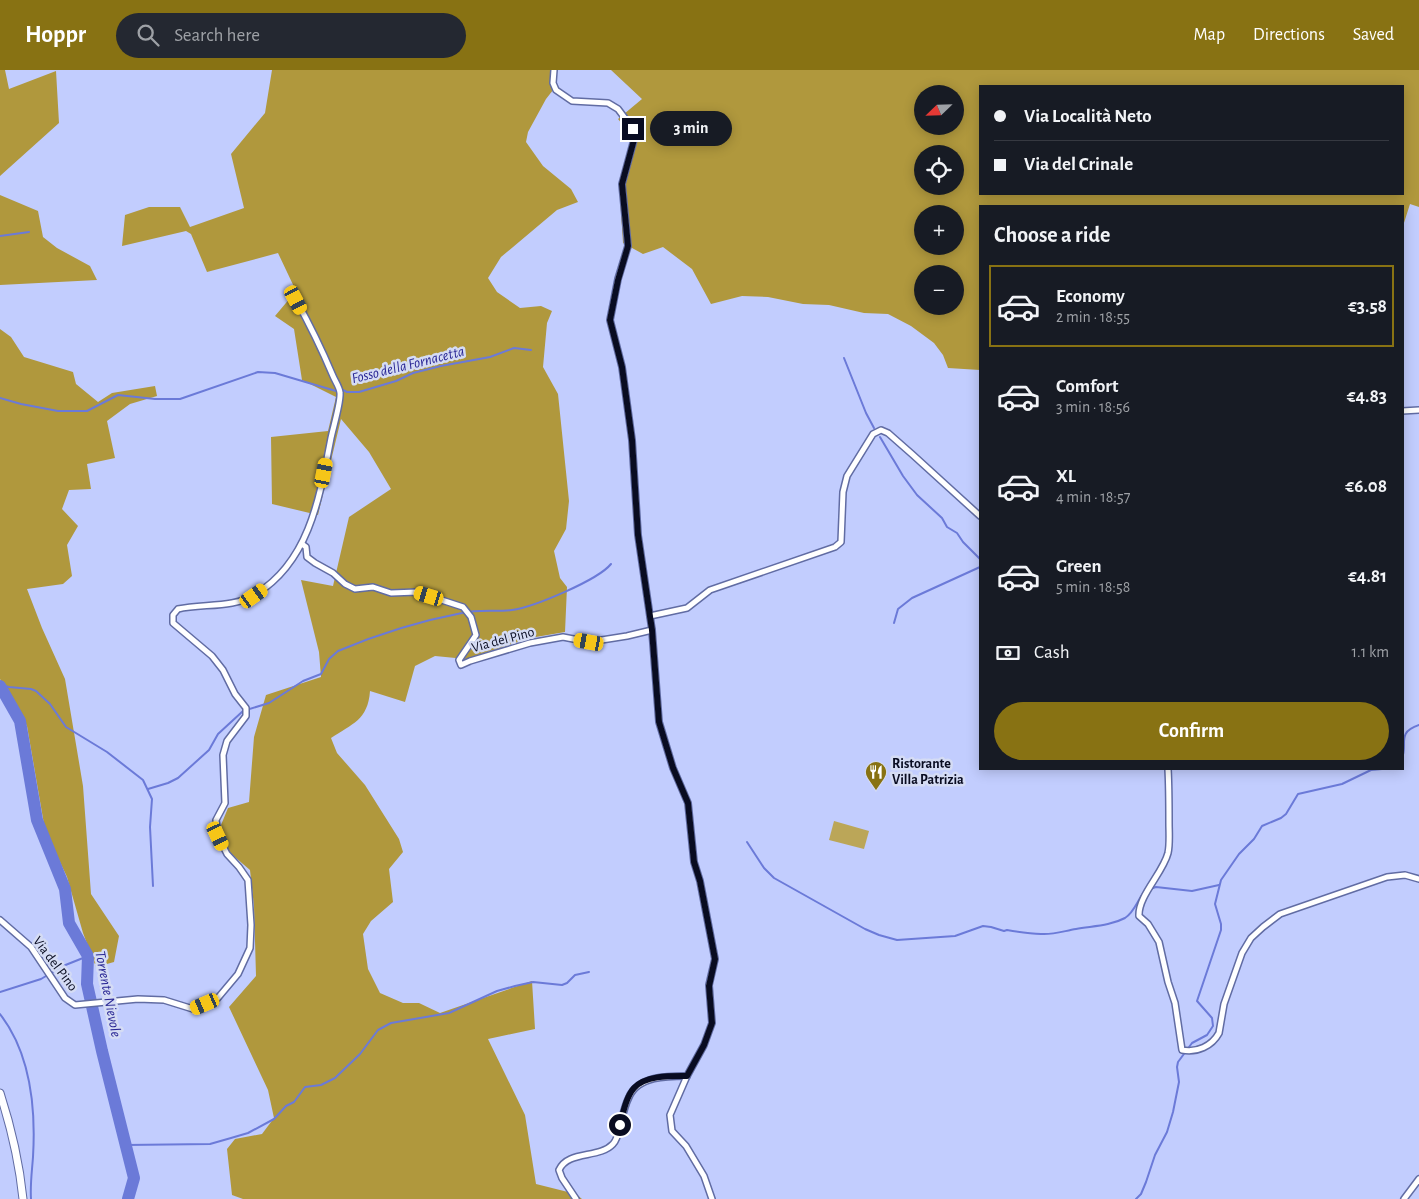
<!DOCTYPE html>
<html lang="en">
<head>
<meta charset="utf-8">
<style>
  body { margin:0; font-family:"Alegreya Sans",sans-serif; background:#242831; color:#f1f3f6; height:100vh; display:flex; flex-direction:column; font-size:19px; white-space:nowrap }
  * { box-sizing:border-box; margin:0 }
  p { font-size:16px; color:#9ea1a6 }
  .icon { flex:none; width:28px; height:28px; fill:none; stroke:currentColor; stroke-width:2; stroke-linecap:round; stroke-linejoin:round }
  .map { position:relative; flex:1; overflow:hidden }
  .sheet { position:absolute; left:979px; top:135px; width:425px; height:565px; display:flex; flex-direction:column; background:#171b24; border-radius:0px; box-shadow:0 2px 12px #0003 }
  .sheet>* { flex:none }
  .guide { position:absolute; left:979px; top:15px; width:425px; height:110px; border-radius:0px; box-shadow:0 2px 12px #0003; display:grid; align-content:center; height:110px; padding:0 15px; background:#171b24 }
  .needle { width:32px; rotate:247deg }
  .fabs { position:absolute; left:914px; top:15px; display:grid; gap:10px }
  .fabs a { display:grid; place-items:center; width:50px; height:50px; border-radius:50%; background:#171b24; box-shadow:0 2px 12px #0003; font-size:25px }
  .end { position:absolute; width:22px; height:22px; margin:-11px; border:6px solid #090c21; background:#fff; box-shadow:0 0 0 2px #fff }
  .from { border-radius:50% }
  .bubble { position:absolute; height:35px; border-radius:18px; background:#171b24; box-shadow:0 2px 12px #0003; font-size:16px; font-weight:700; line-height:35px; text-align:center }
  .car { position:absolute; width:15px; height:30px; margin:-15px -8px; border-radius:6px; box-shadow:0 0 4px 1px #0007; background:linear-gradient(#f5c518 24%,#345 0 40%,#f5c518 0 76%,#345 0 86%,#f5c518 0) }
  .guide b { display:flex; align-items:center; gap:18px; height:48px; font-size:19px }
  .guide b+b { border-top:1px solid #363941 }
  .guide i { width:12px; height:12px; background:#f1f3f6 }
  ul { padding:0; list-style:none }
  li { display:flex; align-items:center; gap:15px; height:82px; margin:0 10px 8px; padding:0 5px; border:2px solid transparent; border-radius:0px }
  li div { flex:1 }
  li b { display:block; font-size:19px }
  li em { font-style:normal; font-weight:700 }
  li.selected { border-color:#887213 }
  li>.icon { width:45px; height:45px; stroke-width:1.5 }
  h2 { padding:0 15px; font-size:22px; line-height:60px }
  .pay { display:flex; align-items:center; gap:12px; height:55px; padding:0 15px; font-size:19px }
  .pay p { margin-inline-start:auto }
  .action { display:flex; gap:10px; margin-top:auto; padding:10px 15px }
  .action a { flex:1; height:58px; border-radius:30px; background:#887213; color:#fff; font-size:20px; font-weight:700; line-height:58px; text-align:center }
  header { display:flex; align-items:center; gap:30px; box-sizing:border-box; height:70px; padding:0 25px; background:#887213; color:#fff }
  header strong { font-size:24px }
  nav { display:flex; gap:28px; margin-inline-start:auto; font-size:18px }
  .search { width:350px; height:45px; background:#242831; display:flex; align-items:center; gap:12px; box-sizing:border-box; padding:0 18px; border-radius:28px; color:#9ea1a6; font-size:19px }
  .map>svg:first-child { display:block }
</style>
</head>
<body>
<header>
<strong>Hoppr</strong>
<div class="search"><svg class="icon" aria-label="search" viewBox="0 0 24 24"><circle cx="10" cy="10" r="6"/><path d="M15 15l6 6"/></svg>Search here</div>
<nav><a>Map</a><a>Directions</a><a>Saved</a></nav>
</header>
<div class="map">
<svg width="1419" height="1129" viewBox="0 0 1419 1129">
  <rect width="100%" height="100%" fill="#c2cdfe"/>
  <polygon fill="#bba658" points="834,751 869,761 864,779 829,770"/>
  <g fill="#b0983d" fill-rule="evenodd">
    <polygon points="0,0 5,0 9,19 56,1 59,53 0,106"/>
    <path d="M272 0H557V15L546 29 528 62 526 72 543 96 571 119 578 132 557 140 501 187 488 208 497 222 520 238 541 236 552 241 547 253 543 297 558 324 569 431 566 459 554 481 560 508 567 517 565 562 530 568 466 589 435 586 415 596 405 632 370 621C368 650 352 654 331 668L337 683 365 715 399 769 403 782 389 799 393 832 371 851 363 864 368 899 380 923 403 933H419L440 943 532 911 535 959 488 969 525 1045 536 1114 576 1124 582 1129H243L232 1125 227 1079 235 1069 262 1064 274 1048 268 1020 229 937 256 906 254 836 250 800 229 782 221 755 228 738 249 732 254 667 266 625 321 607 319 582 301 510 333 516 349 447 391 419 369 382 341 349 318 445 272 434 271 367 328 361 336 327 302 310 294 259 275 246 296 221 278 183 207 202 191 164 186 161 122 176 125 145 149 137H180L190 157 244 138 231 84 265 43Z"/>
    <path d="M611 0H1419V137L1410 134 1403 156 1402 136H980V300L948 298 943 285 934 273 911 256 888 244 864 243 829 235 803 234 768 227 742 226 711 234 692 199 663 177 643 184 623 173 619 112 633 67 618 49 642 29ZM980 16H1402V124H980ZM922 24H955V56H922ZM922 84H955V116H922ZM922 144H955V176H922ZM922 204H955V236H922Z"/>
    <polygon points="0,125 38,141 43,167 57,178 90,196 97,210 0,215"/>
    <polygon points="0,259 11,267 24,287 73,302 76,314 98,332 112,323 155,316 157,326 130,334 107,351 115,388 87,394 91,419 69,420 62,439 78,456 67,475 72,506 63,514 27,519 42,558 65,609 83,716 91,824 119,866 114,892 96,897 83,863 67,807 45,760 27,656 0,609"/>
  </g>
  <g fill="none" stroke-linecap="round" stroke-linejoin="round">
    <g stroke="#6b7ad8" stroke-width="2">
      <polyline points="0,166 29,162"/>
      <polyline points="844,288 866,343 874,358"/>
      <polyline points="0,328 21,334 58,341 87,341 118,325 155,329 180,329 258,302 275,303 336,321 341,319 347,322 359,322 396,311 413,303 441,296 490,287 514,278 531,280"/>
      <polyline points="880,367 903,406 917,425 942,448 947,457 957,463 963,472 980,489"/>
      <polyline points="894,553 898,539 912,528 980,497"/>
      <polyline points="0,615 9,617 31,619 36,621 50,634 66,657 107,682 143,710 152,729 150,757 153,816"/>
      <path d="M1402 688C1408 673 1396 663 1419 655"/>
      <path d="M148 719 168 713 178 708 209 680 218 664 243 641 269 633 303 611 321 604 329 589 338 581C378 564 420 551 462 543 479 539 496 542 512 540 534 537 598 510 611 494"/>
      <path d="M747 772 764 798 774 808 865 859 879 865 897 870 955 866 983 856 991 857 1004 861 1007 860C1018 862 1030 864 1041 864 1053 865 1064 861 1076 859 1092 856 1110 856 1125 848 1135 842 1138 828 1146 820"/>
      <polyline points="1150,819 1156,817 1192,821 1219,815"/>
      <polyline points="0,922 41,909 63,896 88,886"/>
      <path d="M0 944C31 984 36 1037 33 1087 32 1101 30 1115 31 1129"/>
      <polyline points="126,1075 210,1074 231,1068 248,1063 274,1049 286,1036 294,1032 305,1017 321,1015 335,1008 360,984 378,960 391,953 449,943 497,921 515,916 533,912 562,915 567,913 575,905 589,902"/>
      <polyline points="129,1126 130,1129"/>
      <polyline points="1136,1129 1141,1124 1146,1112 1155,1085 1167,1062 1173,1042 1179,1012 1177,997 1178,992 1192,973 1207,965 1213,956 1212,948 1197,931 1221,860 1221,854 1215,834 1221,810 1239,784 1254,769 1262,756 1281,748 1286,744 1298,724 1342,714 1371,700 1382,699"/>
    </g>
    <polyline stroke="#6b7ad8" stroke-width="12" points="0,616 20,651 37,750 65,819 69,853 88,886 87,914 102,981 134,1108 128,1129"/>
    <g stroke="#616ca3" stroke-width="8">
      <g id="minor">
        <polyline points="554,0 553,13 556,20 572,31 608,33 618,39 633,59 635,66 622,114 628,176 618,209 610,250 622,297 632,370 638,465 652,560 659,652 673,698 688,733 694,792 700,811 715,889 709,915 712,953 704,975 687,1006 670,1045 672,1061 686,1076 704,1106 712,1129"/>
        <polyline points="1402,341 1419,340"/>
        <polyline points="302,474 306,477 307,487 315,493 333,503 345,514 355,519 373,517 391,523 417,522 463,537 471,547 476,565 459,590 461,595 470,591 530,573 563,567 589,572 627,566 652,560"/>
        <polyline points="650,546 687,538 710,520 835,477 841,472 843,422 847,406 873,364 881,360 888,363 913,385 980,446"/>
        <path d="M1168 699C1169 717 1169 735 1169 753 1169 762 1170 774 1168 783 1163 803 1138 826 1139 846L1148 854 1159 872 1168 912 1175 933 1182 980C1197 983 1212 976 1219 963L1224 934 1242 883 1251 868 1263 857 1280 844 1387 807 1405 805 1419 809"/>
        <path d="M0 850 31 877 65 928 75 935 138 929 164 930 193 939 217 929 238 904 250 878 251 855 248 810 239 797 227 784 218 766 216 750 225 733 223 685 227 671 246 646V638L235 624 223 600 212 586 173 553V545L178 539C203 533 232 539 256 524 310 491 320 425 331 368 333 358 341 332 340 323 340 318 335 311 333 306 322 280 310 255 296 230"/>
        <path d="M576 1129 562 1108 559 1100C568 1080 599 1089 613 1074 618 1069 619 1059 621 1052 623 1044 625 1035 629 1027 638 1006 667 1006 687 1006"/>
        <polyline points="1404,1129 1419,1109"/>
      </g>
    </g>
    <g stroke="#616ca3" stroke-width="9">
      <path id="tertiary" d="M0 1023C12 1060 19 1090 23 1129"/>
    </g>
    <use href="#minor" stroke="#fff" stroke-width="5"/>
    <use href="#tertiary" stroke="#fff" stroke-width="7"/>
  </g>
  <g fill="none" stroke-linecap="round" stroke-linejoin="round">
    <path stroke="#090c21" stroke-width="6" d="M620 1055C623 1043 626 1027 634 1018 646 1005 671 1006 687 1006L704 975 712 953 709 916 715 889 700 811 694 792 688 733 673 698 659 652 652 560 638 465 632 370 622 297 610 250 618 210 628 176 622 114 635 66 633 59"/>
  </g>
  <defs>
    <g id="restaurant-pin" transform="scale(1.125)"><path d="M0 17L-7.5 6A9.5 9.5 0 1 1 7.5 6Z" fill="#887213" stroke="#d5dcf4"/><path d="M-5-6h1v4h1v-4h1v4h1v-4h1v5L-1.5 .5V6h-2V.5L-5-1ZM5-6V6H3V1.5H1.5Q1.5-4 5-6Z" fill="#fff"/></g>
  </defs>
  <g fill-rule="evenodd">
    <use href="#restaurant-pin" x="876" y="702"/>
  </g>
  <g text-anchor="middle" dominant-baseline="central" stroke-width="5" stroke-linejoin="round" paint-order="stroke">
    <g font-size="14" fill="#090c21" stroke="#d5dcf4">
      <text transform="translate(503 570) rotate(-15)">Via del Pino</text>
      <text transform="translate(55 894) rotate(53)">Via del Pino</text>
    </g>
    <g font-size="14" font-weight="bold" fill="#090c21" stroke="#d5dcf4" text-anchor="start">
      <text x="892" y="694">Ristorante<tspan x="892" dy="16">Villa Patrizia</tspan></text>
    </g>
    <g font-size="15" font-style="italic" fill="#292694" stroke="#d5dcf4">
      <text transform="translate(408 295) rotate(-14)">Fosso della Fornacetta</text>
      <text transform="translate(108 924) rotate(79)">Torrente Nievole</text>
    </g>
  </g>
</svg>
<div class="fabs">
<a><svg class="needle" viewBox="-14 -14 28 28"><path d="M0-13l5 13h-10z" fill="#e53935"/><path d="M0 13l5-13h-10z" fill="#9ea1a6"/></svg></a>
<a><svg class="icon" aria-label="locate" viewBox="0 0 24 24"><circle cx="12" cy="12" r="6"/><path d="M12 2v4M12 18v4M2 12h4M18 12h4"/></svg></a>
<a>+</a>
<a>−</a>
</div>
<i class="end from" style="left:620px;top:1055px"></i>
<i class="end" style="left:633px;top:59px"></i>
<div class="bubble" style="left:650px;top:41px;width:82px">3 min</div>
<i class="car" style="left:296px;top:230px;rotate:152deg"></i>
<i class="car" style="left:324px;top:403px;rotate:11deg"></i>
<i class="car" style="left:254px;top:526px;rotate:55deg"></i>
<i class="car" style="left:429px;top:526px;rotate:287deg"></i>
<i class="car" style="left:589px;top:572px;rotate:280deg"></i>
<i class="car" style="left:218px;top:766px;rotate:155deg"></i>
<i class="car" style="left:205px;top:934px;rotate:247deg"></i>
<div class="guide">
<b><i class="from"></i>Via Località Neto</b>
<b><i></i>Via del Crinale</b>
</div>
<section class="sheet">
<h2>Choose a ride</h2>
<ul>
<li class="selected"><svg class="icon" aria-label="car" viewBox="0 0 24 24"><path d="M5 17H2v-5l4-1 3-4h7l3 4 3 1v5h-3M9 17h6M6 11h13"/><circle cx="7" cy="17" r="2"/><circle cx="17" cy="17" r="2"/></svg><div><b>Economy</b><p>2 min · 18:55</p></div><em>€3.58</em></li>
<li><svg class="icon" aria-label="car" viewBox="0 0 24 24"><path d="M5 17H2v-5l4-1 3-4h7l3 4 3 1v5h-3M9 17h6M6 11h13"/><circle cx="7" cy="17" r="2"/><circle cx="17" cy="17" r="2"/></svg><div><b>Comfort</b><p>3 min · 18:56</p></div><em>€4.83</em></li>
<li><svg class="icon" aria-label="car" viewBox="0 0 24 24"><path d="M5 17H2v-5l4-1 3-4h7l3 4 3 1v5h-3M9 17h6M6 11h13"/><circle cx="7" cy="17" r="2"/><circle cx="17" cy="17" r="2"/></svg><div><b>XL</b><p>4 min · 18:57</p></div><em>€6.08</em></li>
<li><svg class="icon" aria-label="car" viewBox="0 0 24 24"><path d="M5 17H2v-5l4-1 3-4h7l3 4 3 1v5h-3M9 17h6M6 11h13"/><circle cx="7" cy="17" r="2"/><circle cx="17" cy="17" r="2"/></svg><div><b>Green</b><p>5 min · 18:58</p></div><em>€4.81</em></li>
</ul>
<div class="pay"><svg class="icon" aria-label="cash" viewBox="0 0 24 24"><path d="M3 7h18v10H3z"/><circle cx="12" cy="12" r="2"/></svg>Cash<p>1.1 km</p></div>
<div class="action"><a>Confirm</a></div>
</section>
</div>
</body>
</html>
